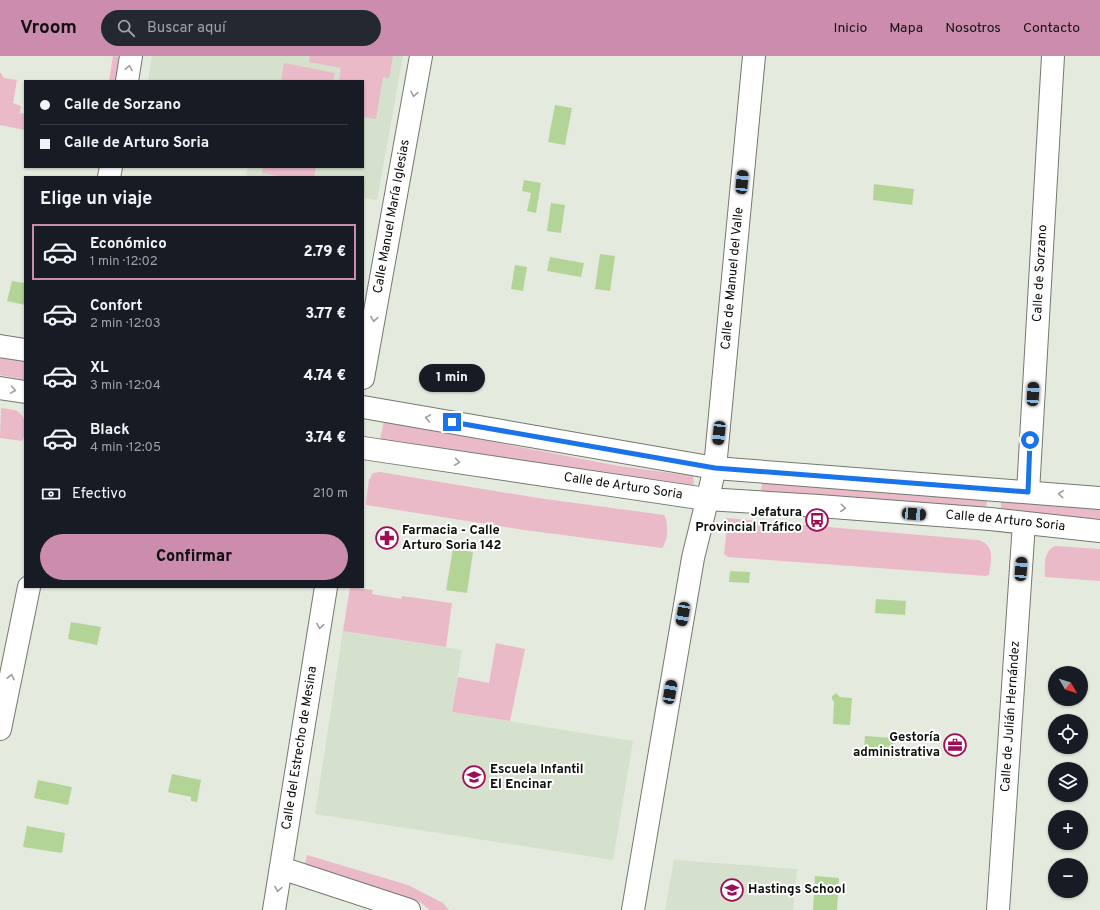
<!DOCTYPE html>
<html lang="es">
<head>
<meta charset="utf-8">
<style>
  body { margin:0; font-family:Overpass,sans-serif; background:#242831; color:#f1f3f6; height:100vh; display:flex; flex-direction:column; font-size:15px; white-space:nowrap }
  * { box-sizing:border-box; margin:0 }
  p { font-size:13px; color:#9ea1a6 }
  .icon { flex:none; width:22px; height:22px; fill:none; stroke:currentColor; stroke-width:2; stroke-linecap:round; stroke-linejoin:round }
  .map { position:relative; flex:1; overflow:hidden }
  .side { position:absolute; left:24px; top:120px; width:340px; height:412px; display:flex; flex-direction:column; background:#171b24; border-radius:0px; box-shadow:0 1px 3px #0004 }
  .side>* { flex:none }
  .guide { position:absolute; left:24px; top:24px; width:340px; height:88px; border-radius:0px; box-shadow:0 1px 3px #0004; display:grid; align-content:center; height:88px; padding:0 16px; background:#171b24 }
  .needle { width:26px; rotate:129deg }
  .fabs { position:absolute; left:1048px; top:610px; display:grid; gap:8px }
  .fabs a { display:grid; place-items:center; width:40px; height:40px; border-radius:50%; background:#171b24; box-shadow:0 1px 3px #0004; font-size:20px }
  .end { position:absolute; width:18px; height:18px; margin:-9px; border:5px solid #1a73e8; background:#fff; box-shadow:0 0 0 2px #fff }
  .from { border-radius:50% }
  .bubble { position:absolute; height:28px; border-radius:14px; background:#171b24; box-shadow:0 1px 3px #0004; font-size:13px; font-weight:800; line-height:28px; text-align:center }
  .car { position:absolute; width:12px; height:24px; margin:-12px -6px; border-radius:5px; box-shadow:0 0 3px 1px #0007; background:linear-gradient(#222 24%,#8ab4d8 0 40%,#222 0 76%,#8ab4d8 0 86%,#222 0) }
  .guide b { display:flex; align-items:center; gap:14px; height:38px; font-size:15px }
  .guide b+b { border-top:1px solid #363941 }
  .guide i { width:10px; height:10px; background:#f1f3f6 }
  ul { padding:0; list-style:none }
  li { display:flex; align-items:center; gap:12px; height:56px; margin:0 8px 6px; padding:0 8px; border:2px solid transparent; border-radius:0px }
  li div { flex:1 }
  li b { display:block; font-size:15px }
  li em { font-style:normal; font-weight:800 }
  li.selected { border-color:#cc8cae }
  li>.icon { width:36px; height:36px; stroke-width:1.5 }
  h2 { padding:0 16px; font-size:18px; line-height:48px }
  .pay { display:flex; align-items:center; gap:10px; height:44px; padding:0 16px; font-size:15px }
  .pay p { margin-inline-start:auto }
  .primary-button { display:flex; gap:8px; margin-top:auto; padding:8px 16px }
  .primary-button a { flex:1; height:46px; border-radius:24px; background:#cc8cae; color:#111; font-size:16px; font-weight:800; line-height:46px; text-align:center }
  header { display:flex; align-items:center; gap:24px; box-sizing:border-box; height:56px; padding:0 20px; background:#cc8cae; color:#111 }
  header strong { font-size:19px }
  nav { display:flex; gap:22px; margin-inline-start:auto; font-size:14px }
  .search { width:280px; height:36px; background:#242831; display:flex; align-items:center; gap:10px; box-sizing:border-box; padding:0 14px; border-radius:22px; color:#9ea1a6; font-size:15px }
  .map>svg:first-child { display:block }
</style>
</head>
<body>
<header>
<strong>Vroom</strong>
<div class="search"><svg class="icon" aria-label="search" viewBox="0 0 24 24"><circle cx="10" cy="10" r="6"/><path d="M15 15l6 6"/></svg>Buscar aquí</div>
<nav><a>Inicio</a><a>Mapa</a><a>Nosotros</a><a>Contacto</a></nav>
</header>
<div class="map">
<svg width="1100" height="854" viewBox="0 0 1100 854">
  <rect width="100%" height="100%" fill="#e4ebde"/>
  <g fill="#d5e0cd">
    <polygon points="152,0 403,0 377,144 363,142 363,121 255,121 246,119 248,111 363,111 363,25 148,25"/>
    <polygon points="343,575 462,594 452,656 633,685 613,804 315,758"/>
    <polygon points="674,804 797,813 793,854 665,854"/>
  </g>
  <g fill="#eabac8">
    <polygon points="113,0 121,1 117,25 109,25"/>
    <polygon points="310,0 393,0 389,22 383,21 376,63 363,61 363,25 339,25 341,12 309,6"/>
    <polygon points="284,7 335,17 333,25 281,25"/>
    <polygon points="0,16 4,22 17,24 13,47 21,50 20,57 25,58 25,74 0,69"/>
    <polygon points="263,111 316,111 314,121 285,121 262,117"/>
    <polygon points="0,301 25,305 25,324 0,319"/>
    <path d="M1 352C6 353 13 353 17 355 27 360 27 378 22 385L0 382Z"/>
    <polygon points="384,365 619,410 693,420 694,427 691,431 380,384"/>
    <path d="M380 416 538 442 664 459C669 466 668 486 662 492L524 474 366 449V446L369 424 373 417Z"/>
    <polygon points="762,427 987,444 986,453 761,436"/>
    <polygon points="1001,445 1100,453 1100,463 1001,455"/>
    <path d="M726 462 978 484C996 489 991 504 989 519L986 520 728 501 724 498 727 471 724 468Z"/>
    <path d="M1055 490 1100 493V525L1045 521C1045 510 1043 495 1055 490Z"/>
    <polygon points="350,531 373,534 372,538 401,543 402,540 452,547 446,591 343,575"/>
    <polygon points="496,587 525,593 510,665 452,656 458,621 489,627"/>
    <polygon points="307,799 408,829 443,847 449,854 430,854 421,847 303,814"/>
  </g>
  <g fill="#b3d497">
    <polygon points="555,49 572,52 565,89 548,86"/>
    <polygon points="524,124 541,127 536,157 527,155 531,137 522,135"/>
    <polygon points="874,128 914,133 912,149 873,144"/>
    <polygon points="551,147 565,149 561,177 547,175"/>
    <polygon points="600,198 615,200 610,235 595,233"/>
    <polygon points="550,201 584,207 581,221 547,215"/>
    <polygon points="515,209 527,211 523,235 511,233"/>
    <polygon points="12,225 25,227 25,249 7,245"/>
    <polygon points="453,493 473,496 467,537 446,534"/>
    <polygon points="730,515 750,516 749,527 729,526"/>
    <polygon points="876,543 906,545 905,559 875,557"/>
    <polygon points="71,566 101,571 97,589 68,583"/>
    <polygon points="836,637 840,641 852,642 850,669 833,668 834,646 832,643 832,640"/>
    <polygon points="865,680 894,682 893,696 864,694"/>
    <polygon points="172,718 201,724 197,746 191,745 191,741 168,736"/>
    <polygon points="38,724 72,731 68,749 34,742"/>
    <polygon points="27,770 65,777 62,797 23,791"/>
    <polygon points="815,820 839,822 837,854 813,854"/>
  </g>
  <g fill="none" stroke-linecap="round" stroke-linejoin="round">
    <g stroke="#73796e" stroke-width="24">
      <g id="street">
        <polyline points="127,25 131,0"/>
        <polyline points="109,121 111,111"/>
        <path id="s1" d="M363 322 421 0"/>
        <path id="s2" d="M1028 436 1053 0"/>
        <polyline points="0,673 29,531"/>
        <polyline points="281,812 409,854"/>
        <path id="s3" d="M274 854 326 531"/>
        <path id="s4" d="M633 854 693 502 715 412 754 0"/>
        <path id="s5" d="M998 854 1024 467"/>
      </g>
    </g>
    <g stroke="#73796e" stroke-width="24">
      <g id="primary">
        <polyline points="0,290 25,294"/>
        <polyline points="0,332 25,336"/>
        <polyline points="363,351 715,412 1100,442"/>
        <path id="s6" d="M363 392 706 443 819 450 990 463 1100 475"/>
      </g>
    </g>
    <use href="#street" stroke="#fff" stroke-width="22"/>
    <use href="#primary" stroke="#fff" stroke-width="22"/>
  </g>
  <defs><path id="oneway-chevron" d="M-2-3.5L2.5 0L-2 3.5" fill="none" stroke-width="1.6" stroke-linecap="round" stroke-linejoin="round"/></defs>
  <g stroke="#9d9f9d">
    <use href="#oneway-chevron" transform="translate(129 12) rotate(-80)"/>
    <use href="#oneway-chevron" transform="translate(414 38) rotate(100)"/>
    <use href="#oneway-chevron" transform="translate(374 263) rotate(100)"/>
    <use href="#oneway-chevron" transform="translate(13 334) rotate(10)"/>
    <use href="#oneway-chevron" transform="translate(428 362) rotate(-170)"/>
    <use href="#oneway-chevron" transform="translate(457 406) rotate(8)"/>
    <use href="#oneway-chevron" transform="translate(1061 438) rotate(-175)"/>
    <use href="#oneway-chevron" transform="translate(843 452) rotate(5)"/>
    <use href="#oneway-chevron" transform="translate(320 570) rotate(99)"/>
    <use href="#oneway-chevron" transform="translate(11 621) rotate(-78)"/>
    <use href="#oneway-chevron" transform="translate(278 833) rotate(100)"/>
  </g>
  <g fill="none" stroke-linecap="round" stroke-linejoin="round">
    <polyline stroke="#1a73e8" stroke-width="5" points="452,366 715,412 1028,436 1030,384"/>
  </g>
  <defs>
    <g id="bus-ring" transform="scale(1.15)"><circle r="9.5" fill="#fff" stroke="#9f0d57" stroke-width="1.5"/><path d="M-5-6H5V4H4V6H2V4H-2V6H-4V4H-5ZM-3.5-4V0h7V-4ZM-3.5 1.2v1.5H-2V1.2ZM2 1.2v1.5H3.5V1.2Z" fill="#9f0d57"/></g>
    <g id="pharmacy-ring" transform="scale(1.15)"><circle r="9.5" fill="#fff" stroke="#9f0d57" stroke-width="1.5"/><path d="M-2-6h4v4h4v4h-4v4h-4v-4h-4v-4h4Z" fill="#9f0d57"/></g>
    <g id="office-ring" transform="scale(1.15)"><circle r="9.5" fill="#fff" stroke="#9f0d57" stroke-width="1.5"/><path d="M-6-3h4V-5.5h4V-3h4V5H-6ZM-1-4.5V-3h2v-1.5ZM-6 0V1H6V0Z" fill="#9f0d57"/></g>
    <g id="school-ring" transform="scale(1.15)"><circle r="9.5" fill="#fff" stroke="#9f0d57" stroke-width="1.5"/><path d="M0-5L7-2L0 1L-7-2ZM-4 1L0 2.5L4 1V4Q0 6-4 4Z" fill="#9f0d57"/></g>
  </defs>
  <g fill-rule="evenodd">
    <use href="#bus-ring" x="817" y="464"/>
    <use href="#pharmacy-ring" x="387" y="482"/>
    <use href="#office-ring" x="955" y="689"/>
    <use href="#school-ring" x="474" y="721"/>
    <use href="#school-ring" x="732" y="834"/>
  </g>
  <g text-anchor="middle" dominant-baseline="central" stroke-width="4" stroke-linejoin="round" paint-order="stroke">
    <g font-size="13" fill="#0b0e09" stroke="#fff">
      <text stroke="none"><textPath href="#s1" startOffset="164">Calle Manuel María Iglesias</textPath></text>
      <text stroke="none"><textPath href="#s2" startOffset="219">Calle de Sorzano</textPath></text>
      <text stroke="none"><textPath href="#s4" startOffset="640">Calle de Manuel del Valle</textPath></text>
      <text stroke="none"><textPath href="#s6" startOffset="263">Calle de Arturo Soria</textPath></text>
      <text stroke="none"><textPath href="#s6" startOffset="647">Calle de Arturo Soria</textPath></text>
      <text stroke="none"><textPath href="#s5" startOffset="194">Calle de Julián Hernández</textPath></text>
      <text stroke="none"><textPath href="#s3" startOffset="164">Calle del Estrecho de Mesina</textPath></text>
    </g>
    <g font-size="13" font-weight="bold" fill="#0b0e09" stroke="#fff" text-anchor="start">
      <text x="802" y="457" text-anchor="end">Jefatura<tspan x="802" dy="15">Provincial Tráfico</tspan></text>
      <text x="402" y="475">Farmacia - Calle<tspan x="402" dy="15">Arturo Soria 142</tspan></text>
      <text x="940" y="682" text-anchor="end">Gestoría<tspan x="940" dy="15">administrativa</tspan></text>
      <text x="490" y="714">Escuela Infantil<tspan x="490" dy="15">El Encinar</tspan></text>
      <text x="748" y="834">Hastings School</text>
    </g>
  </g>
</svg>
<div class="fabs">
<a><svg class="needle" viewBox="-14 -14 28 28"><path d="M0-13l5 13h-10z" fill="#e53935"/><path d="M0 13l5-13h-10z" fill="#9ea1a6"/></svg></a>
<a><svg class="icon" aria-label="locate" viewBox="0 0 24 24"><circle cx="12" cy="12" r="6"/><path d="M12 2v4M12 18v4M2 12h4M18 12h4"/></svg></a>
<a><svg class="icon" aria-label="layers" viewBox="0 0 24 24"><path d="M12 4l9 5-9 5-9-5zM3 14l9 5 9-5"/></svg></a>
<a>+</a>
<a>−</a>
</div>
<i class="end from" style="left:1030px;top:384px"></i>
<i class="end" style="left:452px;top:366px"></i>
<div class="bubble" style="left:419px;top:308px;width:66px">1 min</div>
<i class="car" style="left:742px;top:126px;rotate:5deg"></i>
<i class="car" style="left:1033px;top:338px;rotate:3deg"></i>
<i class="car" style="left:719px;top:377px;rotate:186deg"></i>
<i class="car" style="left:914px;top:458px;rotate:94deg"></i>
<i class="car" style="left:1021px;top:513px;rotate:4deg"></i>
<i class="car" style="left:683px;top:558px;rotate:190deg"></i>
<i class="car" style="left:670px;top:636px;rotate:10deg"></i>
<div class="guide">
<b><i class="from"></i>Calle de Sorzano</b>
<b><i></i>Calle de Arturo Soria</b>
</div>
<section class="side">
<h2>Elige un viaje</h2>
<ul>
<li class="selected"><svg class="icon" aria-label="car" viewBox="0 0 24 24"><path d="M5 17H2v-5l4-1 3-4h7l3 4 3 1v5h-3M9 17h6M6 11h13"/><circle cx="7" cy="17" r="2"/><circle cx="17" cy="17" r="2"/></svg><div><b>Económico</b><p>1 min · 12:02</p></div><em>2.79 €</em></li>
<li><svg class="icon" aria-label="car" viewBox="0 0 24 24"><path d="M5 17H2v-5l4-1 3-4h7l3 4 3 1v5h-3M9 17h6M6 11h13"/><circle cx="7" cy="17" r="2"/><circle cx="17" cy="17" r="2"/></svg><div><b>Confort</b><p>2 min · 12:03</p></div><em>3.77 €</em></li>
<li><svg class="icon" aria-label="car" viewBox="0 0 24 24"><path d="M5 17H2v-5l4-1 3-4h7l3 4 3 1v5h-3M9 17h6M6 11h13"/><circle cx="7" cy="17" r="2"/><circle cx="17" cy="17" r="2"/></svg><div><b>XL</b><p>3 min · 12:04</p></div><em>4.74 €</em></li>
<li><svg class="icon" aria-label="car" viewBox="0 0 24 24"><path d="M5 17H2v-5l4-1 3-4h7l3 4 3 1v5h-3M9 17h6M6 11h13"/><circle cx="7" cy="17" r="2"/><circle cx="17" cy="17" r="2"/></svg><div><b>Black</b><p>4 min · 12:05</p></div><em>3.74 €</em></li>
</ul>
<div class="pay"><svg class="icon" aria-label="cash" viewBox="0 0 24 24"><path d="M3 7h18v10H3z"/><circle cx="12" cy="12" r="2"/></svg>Efectivo<p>210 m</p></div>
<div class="primary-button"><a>Confirmar</a></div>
</section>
</div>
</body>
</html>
